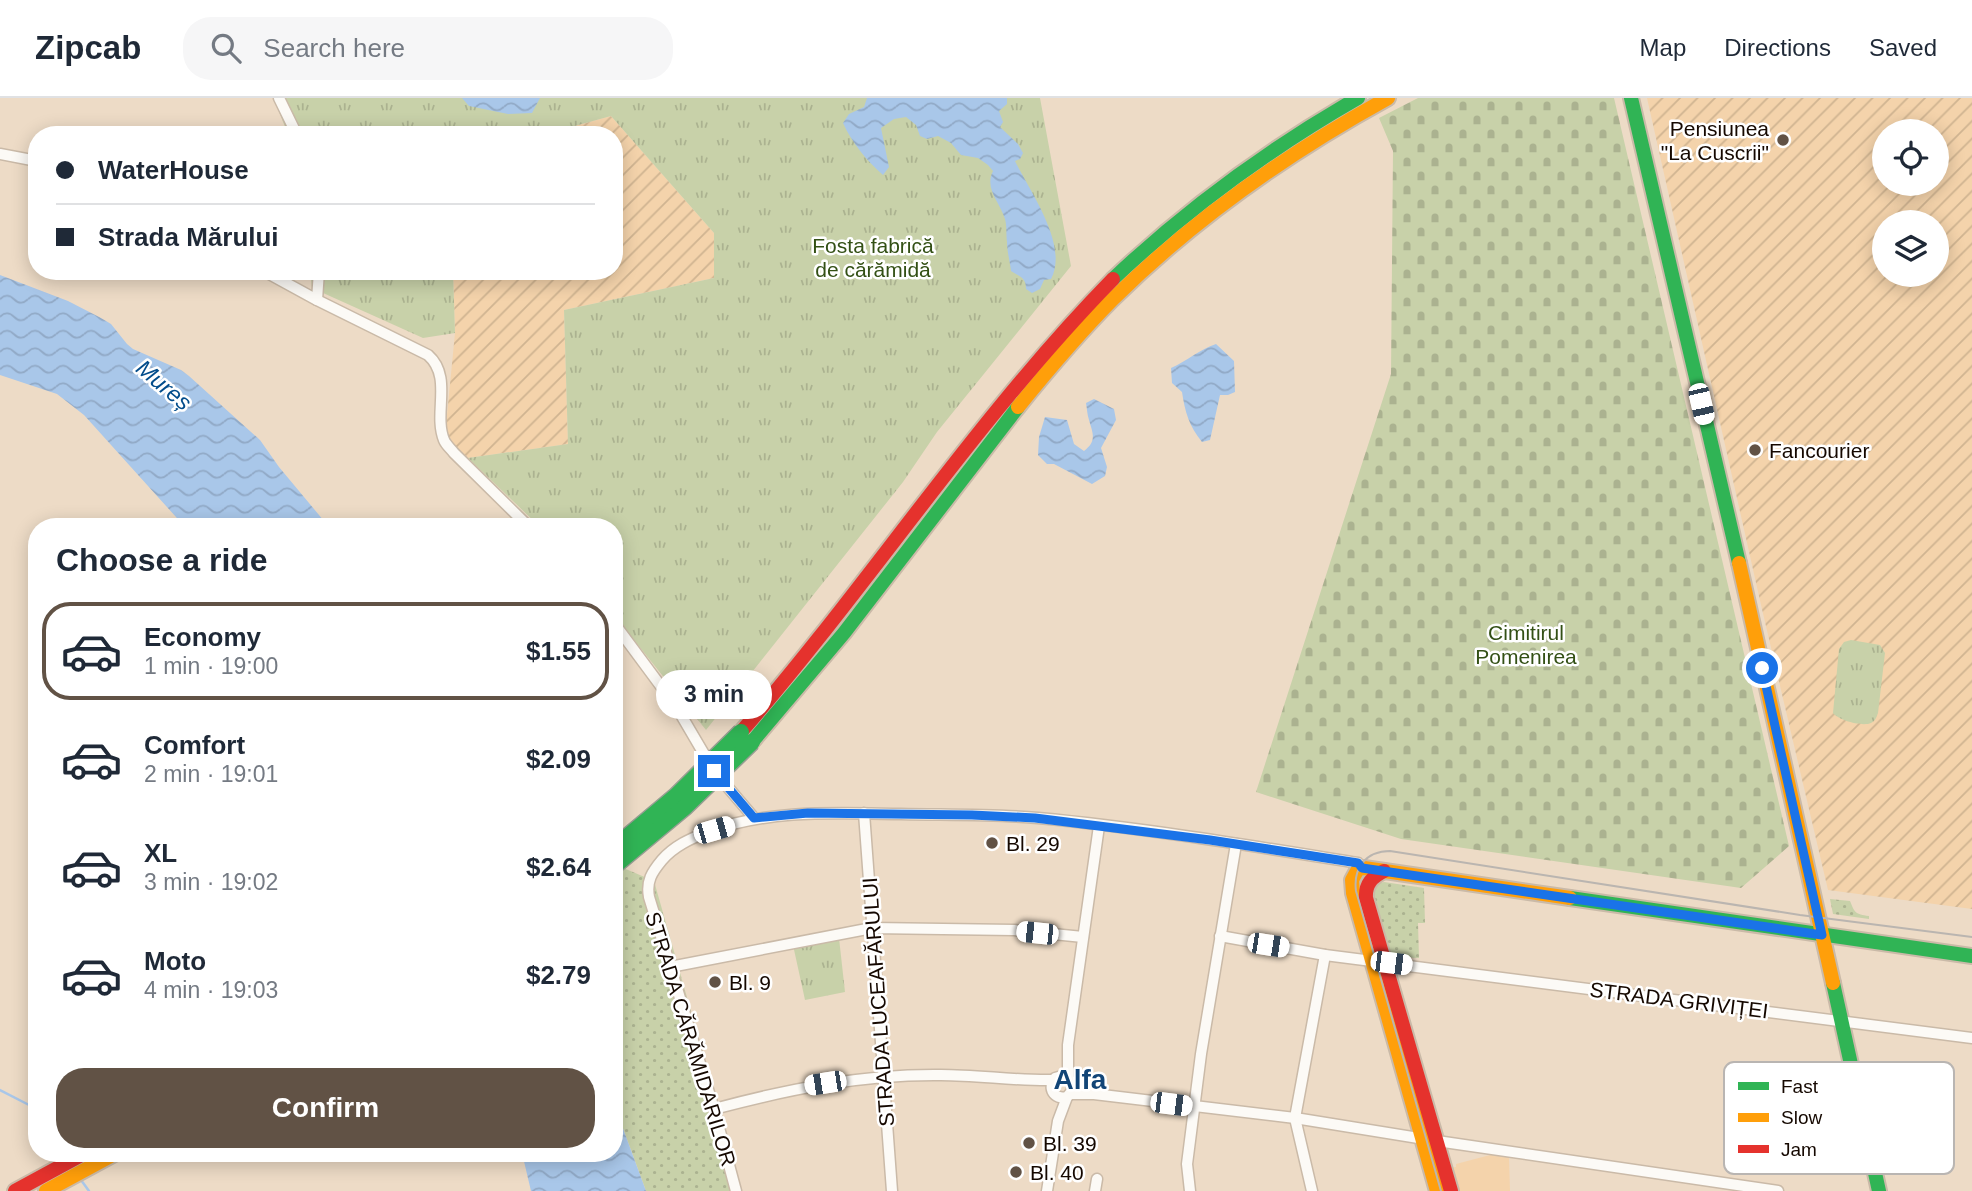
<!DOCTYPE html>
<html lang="en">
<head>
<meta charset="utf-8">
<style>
  body { margin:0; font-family:Arial,sans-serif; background:#f6f6f7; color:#1f2937; height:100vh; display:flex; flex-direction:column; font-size:26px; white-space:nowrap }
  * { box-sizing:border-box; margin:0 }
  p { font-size:23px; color:#747a83 }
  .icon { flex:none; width:38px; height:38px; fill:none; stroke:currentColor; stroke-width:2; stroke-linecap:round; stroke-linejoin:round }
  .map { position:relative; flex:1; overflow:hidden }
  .side { position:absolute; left:28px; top:420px; width:595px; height:644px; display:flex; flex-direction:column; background:#fff; border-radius:28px; box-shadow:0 4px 18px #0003 }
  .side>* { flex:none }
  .hud { position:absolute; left:28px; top:28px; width:595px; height:154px; border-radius:28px; box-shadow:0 4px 18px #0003; display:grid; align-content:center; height:154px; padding:0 28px; background:#fff }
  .buttons { position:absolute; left:1872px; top:21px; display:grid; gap:14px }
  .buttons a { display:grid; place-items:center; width:77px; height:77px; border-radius:50%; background:#fff; box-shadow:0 4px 18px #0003; font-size:35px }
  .end { position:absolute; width:32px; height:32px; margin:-16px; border:9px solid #1a73e8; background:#fff; box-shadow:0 0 0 4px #fff }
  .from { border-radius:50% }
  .bubble { position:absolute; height:49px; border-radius:24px; background:#fff; box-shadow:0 4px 18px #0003; font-size:23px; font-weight:700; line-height:49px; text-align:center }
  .car { position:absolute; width:21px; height:42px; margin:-21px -10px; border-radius:9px; box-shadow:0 0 5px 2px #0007; background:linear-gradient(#fff 24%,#345 0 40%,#fff 0 76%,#345 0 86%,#fff 0) }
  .hud b { display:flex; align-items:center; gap:24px; height:66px; font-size:26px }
  .hud b+b { border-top:2px solid #e0e1e3 }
  .hud i { width:18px; height:18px; background:#1f2937 }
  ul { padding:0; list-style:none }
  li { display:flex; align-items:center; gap:21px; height:98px; margin:0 14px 10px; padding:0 14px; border:4px solid transparent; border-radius:28px }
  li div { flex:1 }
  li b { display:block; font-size:26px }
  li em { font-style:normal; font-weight:700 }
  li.on { border-color:#615245 }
  li>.icon { width:63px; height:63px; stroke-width:1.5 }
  h2 { padding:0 28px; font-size:32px; line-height:84px }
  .cta { display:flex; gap:14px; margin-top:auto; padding:14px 28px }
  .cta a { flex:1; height:80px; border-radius:28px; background:#615245; color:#fff; font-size:28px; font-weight:700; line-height:80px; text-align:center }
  header { display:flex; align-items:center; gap:42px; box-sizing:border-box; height:98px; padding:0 35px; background:#fff; border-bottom:2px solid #e0e1e3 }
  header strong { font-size:33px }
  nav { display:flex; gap:38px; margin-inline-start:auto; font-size:24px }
  .search { width:490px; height:63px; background:#f6f6f7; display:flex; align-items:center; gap:18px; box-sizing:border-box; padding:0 24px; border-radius:28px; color:#747a83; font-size:26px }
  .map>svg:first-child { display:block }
</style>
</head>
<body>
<header>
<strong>Zipcab</strong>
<div class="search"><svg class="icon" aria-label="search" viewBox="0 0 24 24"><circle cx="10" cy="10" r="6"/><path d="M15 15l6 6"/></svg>Search here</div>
<nav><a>Map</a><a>Directions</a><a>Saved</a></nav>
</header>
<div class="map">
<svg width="1972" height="1093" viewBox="0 0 1972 1093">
  <defs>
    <pattern id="industrial-furrows" width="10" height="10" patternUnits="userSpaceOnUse" patternTransform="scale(1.75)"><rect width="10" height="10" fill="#f4d3ab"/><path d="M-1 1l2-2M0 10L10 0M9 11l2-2" fill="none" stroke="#d0b491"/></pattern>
    <pattern id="grass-dots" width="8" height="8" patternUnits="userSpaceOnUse" patternTransform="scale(1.75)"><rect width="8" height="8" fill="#c8d1a9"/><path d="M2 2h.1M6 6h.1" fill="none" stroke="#abb290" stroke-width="1.8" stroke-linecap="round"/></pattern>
    <pattern id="cemetery-stones" width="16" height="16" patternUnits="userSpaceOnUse" patternTransform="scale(1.75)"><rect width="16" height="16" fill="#c8d1a9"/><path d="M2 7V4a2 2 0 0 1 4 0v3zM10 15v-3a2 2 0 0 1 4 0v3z" fill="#abb290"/></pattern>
    <pattern id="park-tufts" width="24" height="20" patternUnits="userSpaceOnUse" patternTransform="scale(1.75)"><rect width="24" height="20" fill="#c8d1a9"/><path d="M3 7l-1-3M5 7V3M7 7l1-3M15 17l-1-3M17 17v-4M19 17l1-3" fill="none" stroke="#abb290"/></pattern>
    <pattern id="water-waves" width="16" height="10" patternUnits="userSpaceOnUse" patternTransform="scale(1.75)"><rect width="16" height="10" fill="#a9c7e9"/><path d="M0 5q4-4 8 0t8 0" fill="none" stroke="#91a9c6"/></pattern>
  </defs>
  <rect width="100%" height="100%" fill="#eddbc6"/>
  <polygon fill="#f4d3ab" points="1494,1056 1509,1058 1510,1093 1455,1093 1449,1070 1456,1069 1456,1066"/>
  <g fill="url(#industrial-furrows)" fill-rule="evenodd">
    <path d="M1647 0H1972V811L1828 792 1761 507ZM1885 33H1937V86H1885ZM1885 124H1937V177H1885Z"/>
    <polygon points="611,18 714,135 714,180 564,212 568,346 468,360 449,342 446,327 455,235 453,173 614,173 614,37 542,37"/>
  </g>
  <g fill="url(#grass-dots)">
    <polygon points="614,766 654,783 742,1093 646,1093 614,1006"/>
    <polygon points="1384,784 1424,790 1425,825 1418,825 1419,860 1391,859 1372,796 1376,786"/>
    <path d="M1830 801 1850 803C1855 815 1855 816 1869 818V821L1833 816Z"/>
  </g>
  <polygon fill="url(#cemetery-stones)" points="1418,0 1614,0 1789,748 1741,790 1401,741 1256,694 1391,276 1393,53 1379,20"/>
  <g fill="url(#park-tufts)">
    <polygon points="274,0 1040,0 1071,168 937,334 903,384 706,632 614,517 614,429 540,429 468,360 568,346 564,212 714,180 714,135 611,18 542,37 288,37"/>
    <polygon points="310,173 453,173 455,235 423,240 312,190"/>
    <path d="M1851 542 1880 547 1885 555 1878 615C1876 620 1876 622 1871 625 1862 629 1838 622 1833 615L1839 551 1844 544Z"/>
    <polygon points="839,840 845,894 805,902 793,847"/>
  </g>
  <g fill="url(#water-waves)">
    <polygon points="462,0 540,0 532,15 508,16 469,8"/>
    <path d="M867 0H1007V6L999 13 1003 24 1000 29 1018 46 1023 55 1020 61 1015 63C1030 94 1069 147 1051 181L1044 182 1040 191 1032 195 1026 191C1026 179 1020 179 1011 173 1010 163 1007 154 1007 144 1006 137 1007 128 1005 121 1000 104 984 91 993 73L988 67 978 60 961 57 951 45 938 38 927 41 920 38 916 27 906 19 894 21 881 30 889 69 883 77C867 63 852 45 843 25L849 16 864 9Z"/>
    <polygon points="0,177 68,203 101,220 111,226 127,246 133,251 181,272 189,278 260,342 279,369 329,429 185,429 84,317 57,296 0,277"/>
    <path d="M1216 246 1234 263 1235 294 1228 297H1220L1210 342 1202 344C1189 328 1185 314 1182 294L1172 285 1171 270C1187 263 1200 251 1216 246Z"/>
    <path d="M1094 301 1114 311 1116 322 1101 350 1107 369 1105 378 1092 386 1054 366H1047L1038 357 1039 339 1045 319 1067 322 1074 346 1084 353C1097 343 1093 336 1089 322 1087 316 1087 310 1086 305Z"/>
    <polygon points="614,1006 646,1093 531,1093 522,1055 614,1055"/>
  </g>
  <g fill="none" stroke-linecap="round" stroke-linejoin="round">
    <g stroke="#a9c7e9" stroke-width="2.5">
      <polyline points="0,992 31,1008 37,1016"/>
      <polyline points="81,1082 89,1093"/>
    </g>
    <g stroke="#cabaa8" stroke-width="13">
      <g id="street">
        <polyline points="279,0 297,37"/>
        <polyline points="0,56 37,63"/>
        <path d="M264 173 317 202 428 257C453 279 433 315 444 342 446 347 451 351 454 355L529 429"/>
        <polyline points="317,202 319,173"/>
        <polyline points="614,525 677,610 714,673 754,720"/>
        <polyline points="864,715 892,1093"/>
        <polyline points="1220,838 1325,857 1372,863"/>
        <polyline points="1385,865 1972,940"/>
        <polyline points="670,869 872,830 1014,832 1083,839"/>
        <polyline points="1068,980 1068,947 1099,728"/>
        <path d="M1072 985V993L1067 999C1054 1002 1047 990 1055 980 1066 976 1067 981 1075 986 1079 989 1085 991 1090 994"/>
        <polyline points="1070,996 1094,996 1295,1020 1437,1043 1778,1093"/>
        <path d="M714 1011C789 991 863 976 941 977 979 977 1016 983 1054 982"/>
        <path d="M736 1093 714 1011 649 799C646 783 652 774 662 762 674 748 690 741 707 734 769 711 835 715 901 716 946 717 993 716 1038 720 1145 730 1252 748 1358 765L1362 770"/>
        <polyline points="1047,1093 1058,1023 1067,999"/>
        <polyline points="1095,1093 1097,1081"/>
        <polyline points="1190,1093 1187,1066 1201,956 1236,746"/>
        <polyline points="1312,1093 1295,1020 1325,857"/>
      </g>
    </g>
    <g stroke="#cabaa8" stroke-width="18">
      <g id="fast">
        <polyline points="1631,0 1739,465"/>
        <path d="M1113 181C1188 110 1269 51 1358 0"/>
        <polyline points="752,644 844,535 1018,309"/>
        <polyline points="1570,800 1972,858"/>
        <polyline points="1833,885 1879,1093"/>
      </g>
    </g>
    <g stroke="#cabaa8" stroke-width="18">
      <g id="slow">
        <path d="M1018 309C1048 272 1079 235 1113 201 1195 120 1288 55 1388 0"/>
        <polyline points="1739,465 1833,885"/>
        <polyline points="46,1093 116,1055"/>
        <polyline points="1437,1093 1353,795 1352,782 1358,771 1364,770 1570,800"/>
      </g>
    </g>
    <g stroke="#cabaa8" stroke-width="18">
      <g id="jam">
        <path d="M741 634C869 487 976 321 1113 181"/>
        <path d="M1384 773C1372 779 1365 786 1366 800L1451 1093"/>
        <polyline points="15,1093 85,1055"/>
      </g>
    </g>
    <use href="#street" stroke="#fcfaf6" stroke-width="10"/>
    <use href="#fast" stroke="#30b455" stroke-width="14"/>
    <use href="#slow" stroke="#ff9f0a" stroke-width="14"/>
    <use href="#jam" stroke="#e5322d" stroke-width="14"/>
    <path stroke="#bab5b0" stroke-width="2" d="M1441 1093 1356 793C1353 770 1366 753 1390 753L1800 817 1972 839"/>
    <g stroke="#979e93" stroke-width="19" stroke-linecap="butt">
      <g id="fast-bridge">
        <polyline points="614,750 676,698 741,634"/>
        <polyline points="614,768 685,709 752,644"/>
      </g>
    </g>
    <use href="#fast-bridge" stroke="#30b455" stroke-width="16"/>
  </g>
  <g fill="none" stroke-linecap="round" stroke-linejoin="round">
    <polyline stroke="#1a73e8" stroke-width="9" points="714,673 754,720 808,715 972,717 1035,720 1210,742 1358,765 1362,770 1822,837 1762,570"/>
  </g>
  <g fill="#615245" stroke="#fff" stroke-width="2.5">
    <circle cx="1783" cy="42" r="7"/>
    <circle cx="1755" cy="352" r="7"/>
    <circle cx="992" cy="745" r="7"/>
    <circle cx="715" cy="884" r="7"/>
    <circle cx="1029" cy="1045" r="7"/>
    <circle cx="1016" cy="1074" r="7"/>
  </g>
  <g text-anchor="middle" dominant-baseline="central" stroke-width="5" stroke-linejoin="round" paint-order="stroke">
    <g font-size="21" fill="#150800" stroke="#fff" text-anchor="start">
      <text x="1769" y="30" text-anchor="end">Pensiunea<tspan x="1769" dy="24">"La Cuscrii"</tspan></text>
      <text x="1769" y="352">Fancourier</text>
      <text x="1006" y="745">Bl. 29</text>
      <text x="729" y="884">Bl. 9</text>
      <text x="1043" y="1045">Bl. 39</text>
      <text x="1030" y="1074">Bl. 40</text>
    </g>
    <g font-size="21" fill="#335015" stroke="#fff">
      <text x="873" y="147">Fosta fabrică<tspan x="873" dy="24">de cărămidă</tspan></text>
      <text x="1526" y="534">Cimitirul<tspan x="1526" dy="24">Pomenirea</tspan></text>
    </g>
    <g font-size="21" fill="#150800" stroke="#fff">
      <text transform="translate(1679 902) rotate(7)">STRADA GRIVIȚEI</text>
      <text transform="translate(878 904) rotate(-94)">STRADA LUCEAFĂRULUI</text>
      <text transform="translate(691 941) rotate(73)">STRADA CĂRĂMIDARILOR</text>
    </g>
    <g font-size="23" font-style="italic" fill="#024c8b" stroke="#fff">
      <text transform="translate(164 287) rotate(40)">Mureș</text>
    </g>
    <g font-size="28" font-weight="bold" fill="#124577" stroke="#fff">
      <text x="1080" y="981">Alfa</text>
    </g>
  </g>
  <rect x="1724" y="964" width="230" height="112" rx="10" fill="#fff" stroke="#b9b5b2" stroke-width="2"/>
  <rect x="1738" y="984" width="31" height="8" fill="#30b455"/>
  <rect x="1738" y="1015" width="31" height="9" fill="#ff9f0a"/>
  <rect x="1738" y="1047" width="31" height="8" fill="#e5322d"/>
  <g font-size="19" fill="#150800">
    <text x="1781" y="995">Fast</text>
    <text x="1781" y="1026">Slow</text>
    <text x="1781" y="1058">Jam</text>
  </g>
</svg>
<div class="buttons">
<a><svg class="icon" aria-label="locate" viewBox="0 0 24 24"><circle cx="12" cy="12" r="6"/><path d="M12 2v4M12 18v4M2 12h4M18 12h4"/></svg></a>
<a><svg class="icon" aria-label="layers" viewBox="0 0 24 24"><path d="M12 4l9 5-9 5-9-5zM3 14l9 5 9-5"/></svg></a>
</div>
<i class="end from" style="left:1762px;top:570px"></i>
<i class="end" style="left:714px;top:673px"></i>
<div class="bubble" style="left:656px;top:572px;width:116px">3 min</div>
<i class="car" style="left:1701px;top:306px;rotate:167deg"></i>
<i class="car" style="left:714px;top:732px;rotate:74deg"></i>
<i class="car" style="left:1037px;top:835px;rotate:276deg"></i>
<i class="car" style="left:1268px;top:847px;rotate:99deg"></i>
<i class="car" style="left:1391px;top:865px;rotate:97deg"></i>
<i class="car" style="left:825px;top:985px;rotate:261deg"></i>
<i class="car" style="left:1171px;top:1006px;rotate:97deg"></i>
<div class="hud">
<b><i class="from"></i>WaterHouse</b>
<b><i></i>Strada Mărului</b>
</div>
<section class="side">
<h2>Choose a ride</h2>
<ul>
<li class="on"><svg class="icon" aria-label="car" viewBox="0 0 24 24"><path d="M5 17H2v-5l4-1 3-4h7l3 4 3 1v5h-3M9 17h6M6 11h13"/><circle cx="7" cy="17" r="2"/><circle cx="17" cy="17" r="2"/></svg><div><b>Economy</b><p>1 min · 19:00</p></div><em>$1.55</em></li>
<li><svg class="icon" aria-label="car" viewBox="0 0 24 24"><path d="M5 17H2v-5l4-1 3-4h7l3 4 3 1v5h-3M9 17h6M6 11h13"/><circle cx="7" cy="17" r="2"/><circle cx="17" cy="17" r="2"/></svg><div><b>Comfort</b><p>2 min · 19:01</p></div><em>$2.09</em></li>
<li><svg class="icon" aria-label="car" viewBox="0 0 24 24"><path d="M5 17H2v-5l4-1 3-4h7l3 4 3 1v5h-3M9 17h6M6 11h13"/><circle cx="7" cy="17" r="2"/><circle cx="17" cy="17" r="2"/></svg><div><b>XL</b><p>3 min · 19:02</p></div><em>$2.64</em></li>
<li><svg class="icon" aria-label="car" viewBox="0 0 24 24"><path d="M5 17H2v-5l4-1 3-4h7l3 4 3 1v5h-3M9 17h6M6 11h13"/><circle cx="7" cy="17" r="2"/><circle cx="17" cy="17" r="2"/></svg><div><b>Moto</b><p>4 min · 19:03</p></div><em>$2.79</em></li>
</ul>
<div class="cta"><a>Confirm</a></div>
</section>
</div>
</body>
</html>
